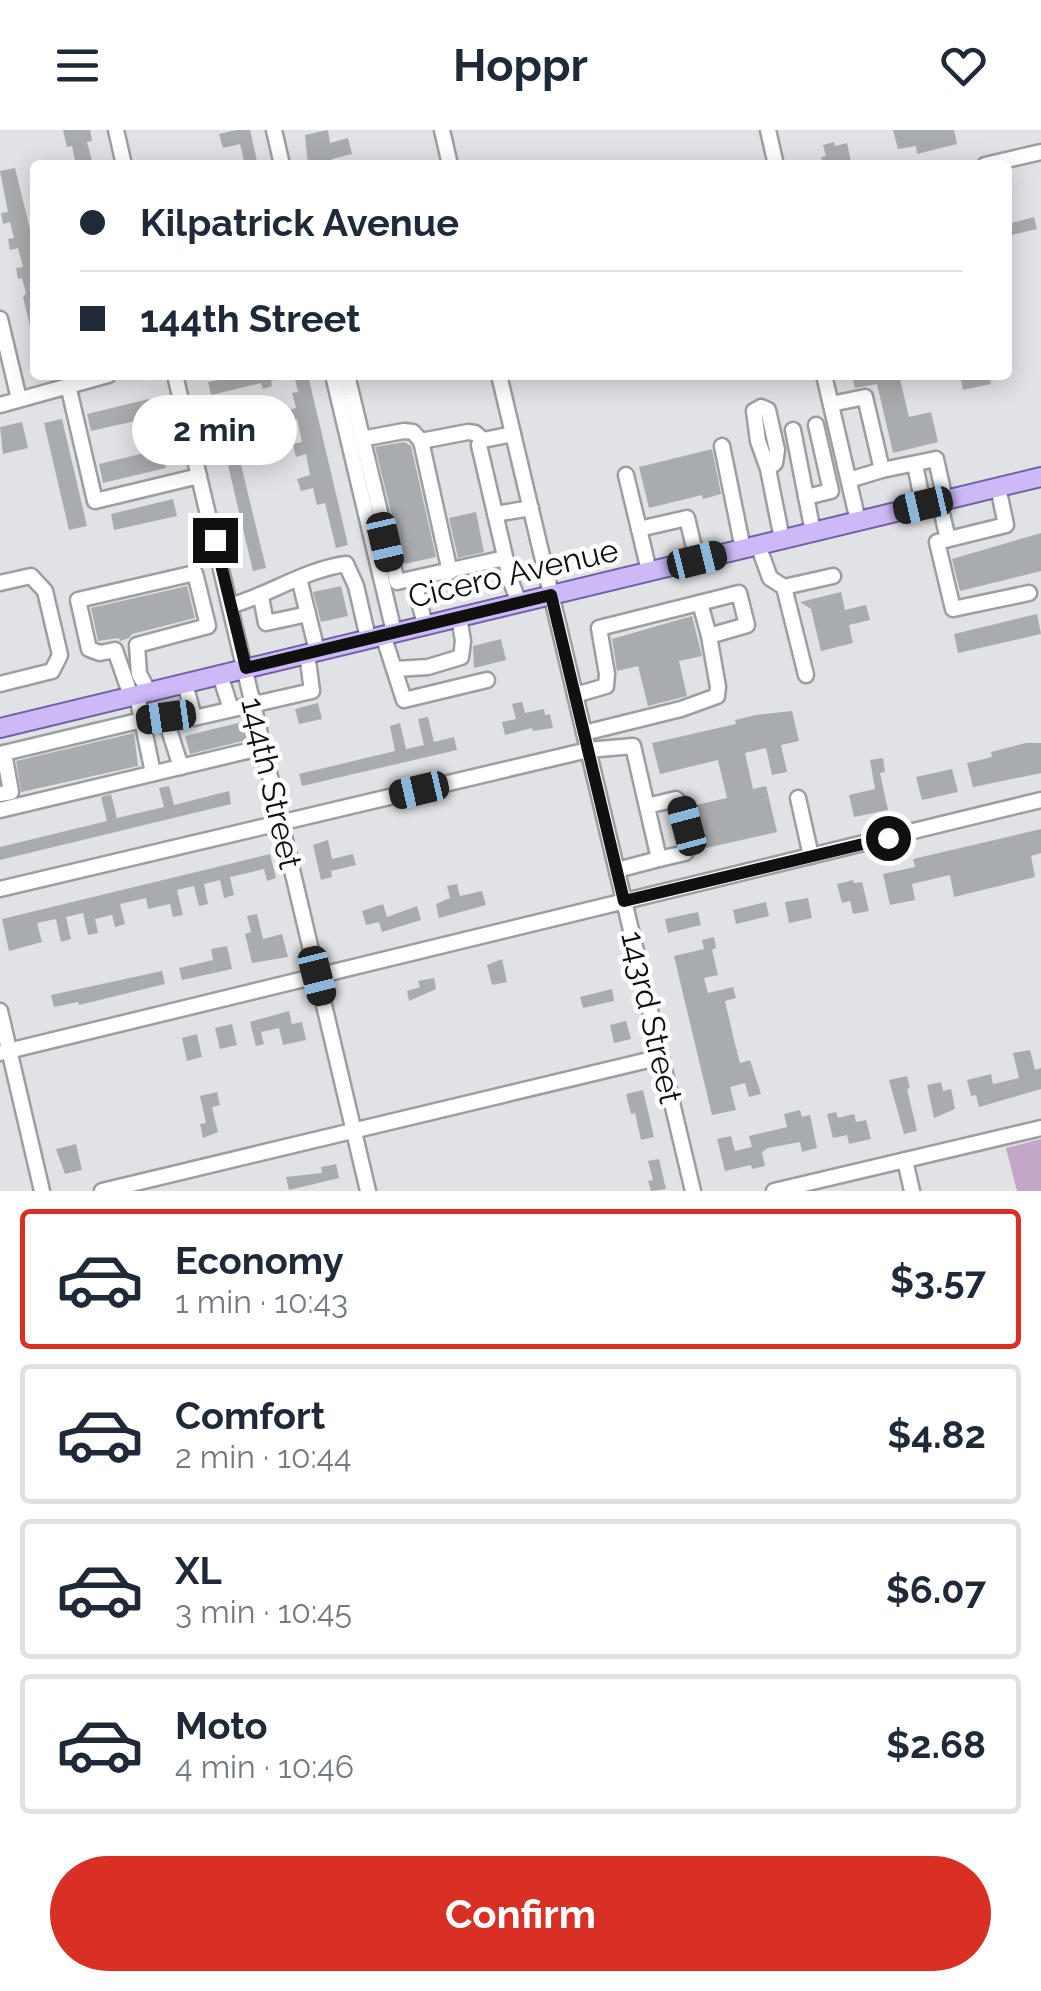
<!DOCTYPE html>
<html lang="en">
<head>
<meta charset="utf-8">
<style>
  body { margin:0; font-family:Raleway,sans-serif; background:#f2f2f3; color:#1f2937; height:100vh; display:flex; flex-direction:column; font-size:38px; white-space:nowrap }
  * { box-sizing:border-box; margin:0 }
  p { font-size:32px; color:#747a83 }
  .icon { flex:none; width:55px; height:55px; fill:none; stroke:currentColor; stroke-width:2; stroke-linecap:round; stroke-linejoin:round }
  .map { position:relative; height:1061px; overflow:hidden }
  .side { display:flex; flex-direction:column; background:#fff; flex:1 }
  .side>* { flex:none }
  .top-card { position:absolute; left:30px; top:30px; width:982px; height:220px; border-radius:10px; box-shadow:0 5px 25px #0003; display:grid; align-content:center; height:220px; padding:0 50px; background:#fff }
  .end { position:absolute; width:45px; height:45px; margin:-22px; border:12px solid #101011; background:#fff; box-shadow:0 0 0 5px #fff }
  .from { border-radius:50% }
  .bubble { position:absolute; height:70px; border-radius:35px; background:#fff; box-shadow:0 5px 25px #0003; font-size:32px; font-weight:700; line-height:70px; text-align:center }
  .car { position:absolute; width:30px; height:60px; margin:-30px -15px; border-radius:12px; box-shadow:0 0 8px 2px #0007; background:linear-gradient(#222 24%,#8ab4d8 0 40%,#222 0 76%,#8ab4d8 0 86%,#222 0) }
  .top-card b { display:flex; align-items:center; gap:35px; height:95px; font-size:38px }
  .top-card b+b { border-top:2px solid #e0e1e3 }
  .top-card i { width:25px; height:25px; background:#1f2937 }
  ul { padding:18px 0 0; list-style:none }
  li { display:flex; align-items:center; gap:30px; height:140px; margin:0 20px 15px; padding:0 30px; border:5px solid #e0e1e3; border-radius:10px }
  li div { flex:1 }
  li b { display:block; font-size:38px }
  li em { font-style:normal; font-weight:700 }
  li.active { border-color:#d93025 }
  li>.icon { width:90px; height:90px; stroke-width:1.5 }
  .cta { display:flex; gap:20px; margin-top:auto; padding:20px 50px }
  .cta a { flex:1; height:115px; border-radius:60px; background:#d93025; color:#fff; font-size:40px; font-weight:700; line-height:115px; text-align:center }
  header { display:flex; justify-content:space-between; align-items:center; height:130px; padding:0 50px; background:#fff; font-size:45px; font-weight:700 }
  .map>svg:first-child { display:block }
</style>
</head>
<body>
<header><svg class="icon" aria-label="menu" viewBox="0 0 24 24"><path d="M4 6h16M4 12h16M4 18h16"/></svg>Hoppr<svg class="icon" aria-label="heart" viewBox="0 0 24 24"><path d="M12 20l-8-8c-3-5 5-10 8-4 3-6 11-1 8 4z"/></svg></header>
<div class="map">
<svg width="1041" height="1061" viewBox="0 0 1041 1061">
  <rect width="100%" height="100%" fill="#e1e2e5"/>
  <polygon fill="#c3a6c8" points="1041,1009 1041,1061 1017,1061 1006,1018"/>
  <g fill="#a9acae">
    <polygon points="63,0 90,0 92,11 87,12 93,35 76,35 72,16 67,17"/>
    <polygon points="237,0 250,0 258,35 245,35 240,14 223,18 219,4"/>
    <polygon points="328,0 330,13 348,8 352,24 332,29 333,35 308,35 305,5"/>
    <polygon points="893,0 954,0 957,14 917,24 916,16 898,19"/>
    <polygon points="834,12 835,16 847,13 851,32 823,35 821,27 826,26 823,15"/>
    <polygon points="15,38 35,120 35,204 32,205 23,167 26,163 22,148 18,149 16,138 23,137 18,118 10,120 8,109 14,108 10,92 3,94 1,83 8,82 0,41"/>
    <polygon points="1034,87 1037,99 1008,106 1008,94"/>
    <polygon points="244,245 280,245 281,248 271,251 272,256 263,259 261,253 211,265 208,252"/>
    <polygon points="294,245 308,245 348,415 336,418 325,373 317,375 313,358 301,361 297,349 310,345 306,324 296,327 293,314 302,312 297,289 276,294 273,284 296,278 292,263 298,262"/>
    <polygon points="852,245 899,245 909,287 931,282 938,312 893,323 877,254 855,258"/>
    <polygon points="960,245 989,245 991,254 963,260"/>
    <polygon points="149,269 153,287 91,301 87,284"/>
    <polygon points="227,277 266,438 253,441 215,280"/>
    <polygon points="62,289 87,396 69,400 44,293"/>
    <polygon points="22,292 28,318 3,324 0,297"/>
    <polygon points="404,312 411,316 436,427 404,434 375,317"/>
    <polygon points="161,319 166,338 103,353 99,334"/>
    <polygon points="712,319 721,364 703,369 702,365 649,378 639,337"/>
    <polygon points="173,369 177,386 114,400 111,384"/>
    <polygon points="476,382 484,422 458,428 449,388"/>
    <polygon points="1041,403 1041,441 960,461 952,429"/>
    <polygon points="187,456 195,488 132,504 129,508 120,511 119,508 98,511 91,478"/>
    <polygon points="341,456 348,486 321,492 313,462"/>
    <polygon points="841,462 845,480 866,475 870,490 849,495 853,513 821,521 811,479 800,472"/>
    <polygon points="1037,484 1041,504 958,523 954,504"/>
    <polygon points="692,486 702,526 679,531 687,566 648,576 638,536 617,541 612,509"/>
    <polygon points="501,509 506,530 474,538 473,516"/>
    <polygon points="522,572 525,583 544,579 545,585 550,584 553,598 533,601 532,598 505,605 502,592 516,589 512,574"/>
    <polygon points="318,573 322,589 299,594 295,579"/>
    <polygon points="792,581 799,611 781,615 787,642 772,645 766,618 745,623 753,659 766,656 777,702 706,718 702,701 699,702 696,675 727,668 718,630 660,644 652,613 736,594 735,590 756,585"/>
    <polygon points="428,587 434,612 454,607 457,620 302,656 299,644 395,621 390,596 400,593 406,619 424,615 418,589"/>
    <polygon points="242,592 247,610 190,624 185,606"/>
    <polygon points="134,603 138,636 21,662 16,631"/>
    <polygon points="1026,613 1041,613 1041,643 973,657 967,633 992,627 991,622"/>
    <polygon points="883,628 885,642 880,643 888,680 854,687 849,665 875,659 870,630"/>
    <polygon points="952,639 958,662 922,670 916,647"/>
    <polygon points="169,656 174,675 229,661 231,674 0,730 0,717 107,691 101,667 111,664 117,688 164,677 159,658"/>
    <polygon points="1041,699 1041,723 1031,726 1035,747 954,767 950,745 912,754 915,770 890,775 883,744 915,737 913,729"/>
    <polygon points="328,710 332,729 353,724 356,735 331,741 332,747 321,750 313,715"/>
    <polygon points="270,724 276,748 267,751 264,739 230,747 234,765 224,768 220,750 204,754 208,774 199,776 194,756 177,760 183,785 173,787 170,774 148,779 146,768 120,774 125,794 115,797 112,785 95,789 98,803 88,805 83,783 66,787 71,809 61,812 56,789 37,793 42,812 9,821 2,789"/>
    <polygon points="853,750 854,753 862,752 869,781 853,784 850,771 842,773 837,754"/>
    <polygon points="457,754 460,766 482,761 486,775 439,788 436,774 450,768 447,756"/>
    <polygon points="808,768 812,788 789,793 785,772"/>
    <polygon points="766,772 769,786 736,794 733,780"/>
    <polygon points="383,774 387,787 417,776 421,790 382,802 379,792 366,795 362,781"/>
    <polygon points="698,782 701,795 668,803 665,789"/>
    <polygon points="257,784 263,809 282,804 288,827 252,833 245,804 251,802 247,786"/>
    <polygon points="714,807 716,818 712,820 718,845 704,848 708,863 733,857 736,868 725,871 734,910 740,933 750,930 761,964 749,967 745,953 730,957 736,980 712,985 674,826 704,819 702,810"/>
    <polygon points="227,816 232,839 182,850 179,838 213,830 211,819"/>
    <polygon points="502,829 507,852 492,855 487,835"/>
    <polygon points="162,841 165,854 79,875 78,872 54,877 51,865"/>
    <polygon points="434,848 436,859 409,871 407,861 420,857 418,851"/>
    <polygon points="612,859 614,871 583,878 580,867"/>
    <polygon points="289,881 292,894 302,892 306,910 283,915 279,898 261,902 264,914 256,916 250,892"/>
    <polygon points="626,891 631,909 614,913 610,895"/>
    <polygon points="232,894 237,915 220,919 215,898"/>
    <polygon points="197,904 202,927 187,931 182,908"/>
    <polygon points="1030,920 1035,940 1041,938 1041,959 979,977 976,965 971,966 967,950 991,944 993,954 1019,948 1013,923"/>
    <polygon points="907,946 910,958 907,959 917,1001 904,1004 889,950"/>
    <polygon points="941,952 943,961 951,959 955,979 934,988 927,955"/>
    <polygon points="643,960 654,1007 641,1010 635,983 631,984 626,964"/>
    <polygon points="217,962 220,975 212,977 218,1002 203,1008 200,994 206,993 200,966"/>
    <polygon points="800,980 802,987 810,985 817,1018 802,1022 800,1012 768,1018 762,1022 765,1036 752,1039 751,1035 725,1041 717,1009 731,1006 735,1021 752,1017 749,1006 787,997 784,984"/>
    <polygon points="836,982 838,988 854,984 856,992 866,990 871,1009 849,1014 847,1005 833,1008 827,984"/>
    <polygon points="76,1014 82,1040 65,1044 56,1019"/>
    <polygon points="659,1029 666,1059 651,1061 648,1051 653,1050 648,1031"/>
    <polygon points="336,1034 339,1048 289,1060 286,1047 322,1043 321,1037"/>
  </g>
  <g fill="none" stroke-linecap="round" stroke-linejoin="round">
    <g stroke="#9c9ea1" stroke-width="19">
      <g id="minor">
        <polyline points="116,0 124,35"/>
        <polyline points="274,0 282,35"/>
        <polyline points="442,0 450,35"/>
        <polyline points="768,0 776,35"/>
        <polyline points="985,35 1041,22"/>
        <polyline points="0,189 19,269"/>
        <polyline points="175,245 368,1061"/>
        <polyline points="333,245 394,502"/>
        <polyline points="347,245 397,452 505,428"/>
        <polyline points="499,245 693,1061"/>
        <polyline points="824,245 858,391"/>
        <polyline points="68,255 95,371 199,346"/>
        <polyline points="831,274 865,267 882,340 936,329 945,370"/>
        <polyline points="0,275 108,245"/>
        <polyline points="793,300 813,402"/>
        <polyline points="513,304 483,310 479,315 511,452 519,472"/>
        <polyline points="361,309 404,301 413,302 421,311 468,302 475,303 483,310"/>
        <polyline points="421,311 450,442"/>
        <polyline points="722,316 743,419"/>
        <polyline points="915,334 923,375"/>
        <polyline points="768,339 775,333 777,320 768,280 761,277 754,281 758,311 768,339 782,409"/>
        <polyline points="626,345 639,399"/>
        <polyline points="849,350 882,340"/>
        <polyline points="998,357 1006,395 937,412 953,479 1029,463"/>
        <polyline points="806,367 831,361 816,295"/>
        <polyline points="939,371 948,409"/>
        <polyline points="495,384 531,378"/>
        <polyline points="758,415 770,448 784,457 833,446"/>
        <polyline points="649,441 639,399 687,388 697,430"/>
        <polyline points="299,448 317,521"/>
        <polyline points="414,451 425,495"/>
        <polyline points="0,453 31,446 45,461 60,525 52,541 0,554"/>
        <polyline points="784,457 806,545"/>
        <polyline points="261,467 266,493 308,484"/>
        <polyline points="700,473 709,506"/>
        <path d="M230 476C271 464 304 440 346 434L356 456 368 508"/>
        <polyline points="383,505 404,570 487,550"/>
        <polyline points="396,539 428,537 461,527 463,511 459,487"/>
        <polyline points="220,545 231,579"/>
        <polyline points="185,553 194,588 312,561 307,523"/>
        <polyline points="137,565 142,590 165,587 181,637"/>
        <polyline points="575,565 606,556 607,544 599,498 739,463 747,495 709,506 718,557 717,566 681,579 584,603"/>
        <polyline points="131,566 115,520 100,523 89,519 78,470 195,443 208,496 137,515 139,544 149,562"/>
        <polyline points="4,623 142,590 153,643"/>
        <polyline points="0,624 4,623 11,662 0,664"/>
        <polyline points="798,668 811,726"/>
        <path d="M647 676 676 669C687 679 688 700 690 715L685 723 659 729"/>
        <polyline points="0,680 264,617"/>
        <polyline points="0,759 588,620 633,616 659,729 617,740"/>
        <polyline points="0,881 42,1061"/>
        <polyline points="0,923 1041,670"/>
        <polyline points="905,1030 912,1061"/>
        <polyline points="102,1061 661,927"/>
        <polyline points="774,1061 1041,998"/>
      </g>
    </g>
    <g stroke="#7460a5" stroke-width="22">
      <polyline id="major" points="0,598 1041,347"/>
    </g>
    <use href="#minor" stroke="#fff" stroke-width="14"/>
    <use href="#major" stroke="#ccb9f8" stroke-width="18"/>
  </g>
  <g fill="none" stroke-linecap="round" stroke-linejoin="round">
    <polyline stroke="#101011" stroke-width="12" points="215,410 246,538 551,465 624,771 888,708"/>
  </g>
  <g text-anchor="middle" dominant-baseline="central" stroke-width="9" stroke-linejoin="round" paint-order="stroke">
    <g font-size="32" fill="#101011" stroke="#fff">
      <text transform="translate(513 443) rotate(-13)">Cicero Avenue</text>
      <text transform="translate(272 653) rotate(77)">144th Street</text>
      <text transform="translate(652 887) rotate(77)">143rd Street</text>
    </g>
  </g>
</svg>
<i class="end from" style="left:888px;top:708px"></i>
<i class="end" style="left:215px;top:410px"></i>
<div class="bubble" style="left:132px;top:265px;width:165px">2 min</div>
<i class="car" style="left:923px;top:375px;rotate:257deg"></i>
<i class="car" style="left:385px;top:412px;rotate:167deg"></i>
<i class="car" style="left:697px;top:430px;rotate:76deg"></i>
<i class="car" style="left:166px;top:587px;rotate:262deg"></i>
<i class="car" style="left:419px;top:660px;rotate:257deg"></i>
<i class="car" style="left:687px;top:696px;rotate:345deg"></i>
<i class="car" style="left:317px;top:846px;rotate:166deg"></i>
<div class="top-card">
<b><i class="from"></i>Kilpatrick Avenue</b>
<b><i></i>144th Street</b>
</div>
</div>
<section class="side">
<ul>
<li class="active"><svg class="icon" aria-label="car" viewBox="0 0 24 24"><path d="M5 17H2v-5l4-1 3-4h7l3 4 3 1v5h-3M9 17h6M6 11h13"/><circle cx="7" cy="17" r="2"/><circle cx="17" cy="17" r="2"/></svg><div><b>Economy</b><p>1 min · 10:43</p></div><em>$3.57</em></li>
<li><svg class="icon" aria-label="car" viewBox="0 0 24 24"><path d="M5 17H2v-5l4-1 3-4h7l3 4 3 1v5h-3M9 17h6M6 11h13"/><circle cx="7" cy="17" r="2"/><circle cx="17" cy="17" r="2"/></svg><div><b>Comfort</b><p>2 min · 10:44</p></div><em>$4.82</em></li>
<li><svg class="icon" aria-label="car" viewBox="0 0 24 24"><path d="M5 17H2v-5l4-1 3-4h7l3 4 3 1v5h-3M9 17h6M6 11h13"/><circle cx="7" cy="17" r="2"/><circle cx="17" cy="17" r="2"/></svg><div><b>XL</b><p>3 min · 10:45</p></div><em>$6.07</em></li>
<li><svg class="icon" aria-label="car" viewBox="0 0 24 24"><path d="M5 17H2v-5l4-1 3-4h7l3 4 3 1v5h-3M9 17h6M6 11h13"/><circle cx="7" cy="17" r="2"/><circle cx="17" cy="17" r="2"/></svg><div><b>Moto</b><p>4 min · 10:46</p></div><em>$2.68</em></li>
</ul>
<div class="cta"><a>Confirm</a></div>
</section>
</body>
</html>
